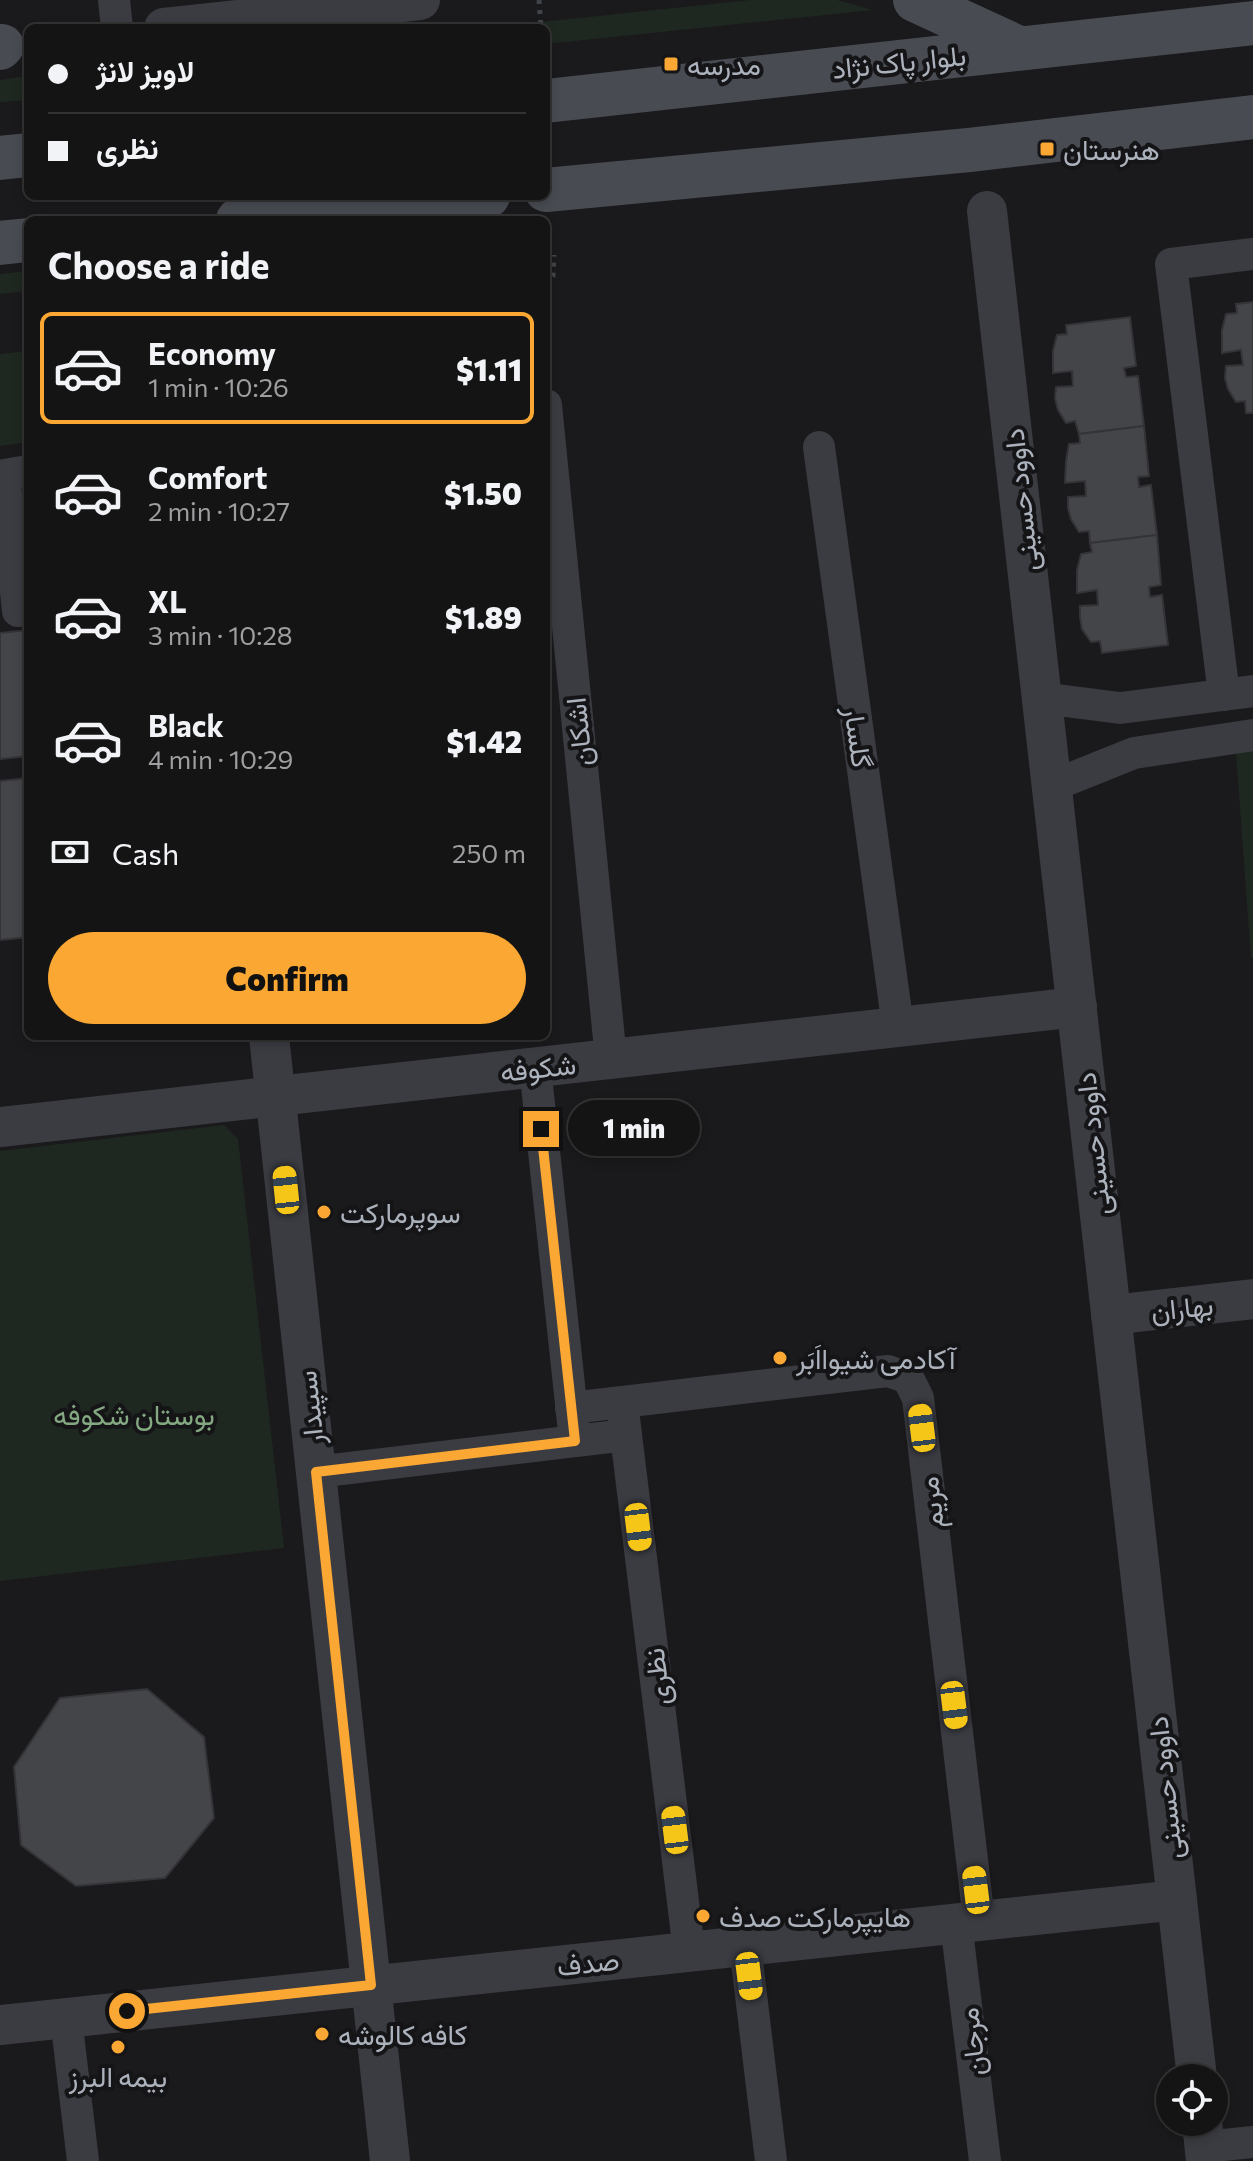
<!DOCTYPE html>
<html lang="en">
<head>
<meta charset="utf-8">
<style>
  body { margin:0; font-family:Commissioner,Vazirmatn,sans-serif; background:#1d1d1e; color:#f1f3f6; height:100vh; display:flex; flex-direction:column; font-size:30px; white-space:nowrap }
  * { box-sizing:border-box; margin:0 }
  p { font-size:26px; color:#9d9ea0 }
  .icon { flex:none; width:44px; height:44px; fill:none; stroke:currentColor; stroke-width:2; stroke-linecap:round; stroke-linejoin:round }
  .map { position:relative; flex:1; overflow:hidden }
  .sheet { position:absolute; left:24px; top:216px; width:526px; height:824px; display:flex; flex-direction:column; background:#141415; border-radius:12px; box-shadow:0 4px 12px #0003,0 0 0 2px #333334 }
  .sheet>* { flex:none }
  .guide { position:absolute; left:24px; top:24px; width:526px; height:176px; border-radius:12px; box-shadow:0 4px 12px #0003,0 0 0 2px #333334; display:grid; align-content:center; height:176px; padding:0 24px; background:#141415 }
  .fabs { position:absolute; left:1156px; top:2064px; display:grid; gap:16px }
  .fabs a { display:grid; place-items:center; width:72px; height:72px; border-radius:50%; background:#141415; box-shadow:0 4px 12px #0003,0 0 0 2px #333334; font-size:40px }
  .end { position:absolute; width:36px; height:36px; margin:-18px; border:10px solid #fba733; background:#111; box-shadow:0 0 0 4px #111 }
  .from { border-radius:50% }
  .bubble { position:absolute; height:56px; border-radius:28px; background:#141415; box-shadow:0 4px 12px #0003,0 0 0 2px #333334; font-size:26px; font-weight:800; line-height:56px; text-align:center }
  .car { position:absolute; width:24px; height:48px; margin:-24px -12px; border-radius:10px; box-shadow:0 0 6px 2px #0007; background:linear-gradient(#f5c518 24%,#345 0 40%,#f5c518 0 76%,#345 0 86%,#f5c518 0) }
  .guide b { display:flex; align-items:center; gap:28px; height:76px; font-size:30px }
  .guide b+b { border-top:2px solid #333334 }
  .guide i { width:20px; height:20px; background:#f1f3f6 }
  ul { padding:0; list-style:none }
  li { display:flex; align-items:center; gap:24px; height:112px; margin:0 16px 12px; padding:0 8px; border:4px solid transparent; border-radius:12px }
  li div { flex:1 }
  li b { display:block; font-size:30px }
  li em { font-style:normal; font-weight:800 }
  li.current { border-color:#fba733 }
  li>.icon { width:72px; height:72px; stroke-width:1.5 }
  h2 { padding:0 24px; font-size:36px; line-height:96px }
  .pay { display:flex; align-items:center; gap:20px; height:88px; padding:0 24px; font-size:30px }
  .pay p { margin-inline-start:auto }
  .button { display:flex; gap:16px; margin-top:auto; padding:16px 24px }
  .button a { flex:1; height:92px; border-radius:48px; background:#fba733; color:#111; font-size:32px; font-weight:800; line-height:92px; text-align:center }
  .map>svg:first-child { display:block }
</style>
</head>
<body>
<div class="map">
<svg width="1253" height="2161" viewBox="0 0 1253 2161">
  <rect width="100%" height="100%" fill="#1a1a1c"/>
  <g fill="#1f2820">
    <polygon points="750,0 837,0 873,10 546,44 546,28 485,28"/>
    <polygon points="28,76 28,100 0,102 0,80"/>
    <polygon points="28,271 28,291 0,294 0,274"/>
    <polygon points="28,351 28,442 0,446 0,354"/>
    <polygon points="1253,751 1253,958 1251,958 1236,752"/>
    <polygon points="224,1125 238,1139 284,1548 0,1581 0,1151"/>
  </g>
  <g fill="#444549" stroke="#343438" stroke-width="2">
    <polygon points="1253,302 1253,413 1246,413 1245,401 1236,402 1228,389 1225,378 1226,366 1243,365 1241,350 1222,353 1222,330 1226,314 1237,313 1236,304"/>
    <polygon points="1130,317 1136,366 1124,368 1126,377 1138,376 1144,426 1079,434 1075,421 1066,423 1058,410 1055,398 1056,387 1073,386 1072,371 1053,373 1053,351 1057,335 1067,334 1066,325"/>
    <polygon points="1144,426 1149,476 1138,477 1139,487 1151,485 1157,535 1090,543 1089,531 1079,532 1071,519 1068,508 1068,497 1086,496 1085,481 1065,483 1066,461 1069,444 1080,443 1079,434"/>
    <polygon points="1157,535 1161,585 1149,587 1150,597 1162,595 1168,645 1102,653 1100,641 1091,642 1082,629 1080,617 1080,606 1098,605 1097,590 1077,593 1077,570 1081,554 1092,552 1090,543"/>
    <polygon points="28,630 28,756 0,759 0,633"/>
    <polygon points="28,778 28,937 0,940 0,781"/>
    <polygon points="147,1689 204,1737 214,1818 165,1878 76,1886 21,1845 14,1767 60,1698"/>
  </g>
  <g fill="none" stroke-linecap="round" stroke-linejoin="round">
    <g stroke="#414449" stroke-width="5" stroke-dasharray="4 6" stroke-linecap="butt">
      <polyline points="539,0 541,28"/>
      <polyline points="546,249 554,255"/>
      <polyline points="546,284 553,276 554,255"/>
    </g>
    <g stroke="#3b3c42" stroke-width="32">
      <polyline points="114,0 117,28"/>
      <polyline points="546,405 611,1059"/>
      <polyline points="819,447 898,1027"/>
      <polyline points="18,611 4,475 28,471"/>
      <polyline points="1224,695 1171,264 1253,254"/>
      <polyline points="1042,698 1120,708 1253,691"/>
      <polyline points="1052,786 1134,753 1253,735"/>
      <polyline points="535,1067 575,1441"/>
      <polyline points="622,1402 689,1951"/>
      <polyline points="571,1408 888,1371 908,1378 918,1398 979,1920"/>
      <polyline points="316,1472 626,1435"/>
      <polyline points="956,1923 985,2161"/>
      <polyline points="745,1945 771,2161"/>
      <polyline points="66,2018 83,2161"/>
      <polyline points="1204,2147 1253,2142"/>
    </g>
    <g stroke="#3b3c42" stroke-width="40">
      <polyline points="164,28 420,0"/>
      <polyline points="987,211 1197,2078"/>
      <polyline points="269,1036 390,2161"/>
      <polyline points="0,1127 1077,1007"/>
      <polyline points="1111,1315 1253,1299"/>
      <polyline points="0,2025 1177,1900"/>
      <polyline points="1202,2122 1206,2161"/>
    </g>
    <g stroke="#484c52" stroke-width="44">
      <polyline points="915,0 1019,48"/>
      <polyline points="0,48 2,46"/>
      <polyline points="546,101 1253,23"/>
      <polyline points="0,158 28,155"/>
      <polyline points="546,190 969,150 1253,117"/>
      <polyline points="238,220 488,196"/>
      <polyline points="0,243 28,240"/>
    </g>
  </g>
  <g fill="none" stroke-linecap="round" stroke-linejoin="round">
    <polyline stroke="#fba733" stroke-width="10" points="127,2011 371,1985 316,1472 575,1441 541,1129"/>
  </g>
  <g fill="#fba733" stroke="#151517" stroke-width="3">
    <rect x="663" y="56" width="16" height="16" rx="4"/>
    <rect x="1039" y="141" width="16" height="16" rx="4"/>
    <circle cx="324" cy="1212" r="8"/>
    <circle cx="780" cy="1358" r="8"/>
    <circle cx="703" cy="1916" r="8"/>
    <circle cx="322" cy="2034" r="8"/>
    <circle cx="118" cy="2047" r="8"/>
  </g>
  <g text-anchor="middle" dominant-baseline="central" stroke-width="8" stroke-linejoin="round" paint-order="stroke">
    <g font-size="28" fill="#acb2bc" stroke="#151517">
      <text transform="translate(899 61) rotate(-6)">بلوار پاک نژاد</text>
      <text transform="translate(1020 500) rotate(-96)">داوود حسینی</text>
      <text transform="translate(578 732) rotate(-96)">اشکان</text>
      <text transform="translate(859 737) rotate(82)">گلسار</text>
      <text transform="translate(538 1067) rotate(-6)">شکوفه</text>
      <text transform="translate(1092 1144) rotate(-96)">داوود حسینی</text>
      <text transform="translate(1182 1307) rotate(-6)">بهاران</text>
      <text transform="translate(309 1408) rotate(-96)">سپیدار</text>
      <text transform="translate(930 1503) rotate(-97)">مریم</text>
      <text transform="translate(656 1677) rotate(-97)">نظری</text>
      <text transform="translate(1164 1788) rotate(-96)">داوود حسینی</text>
      <text transform="translate(588 1962) rotate(-6)">صدف</text>
      <text transform="translate(971 2042) rotate(-97)">مرجان</text>
    </g>
    <g font-size="28" fill="#acb2bc" stroke="#151517" text-anchor="start">
      <text x="687" y="64">مدرسه</text>
      <text x="1063" y="149">هنرستان</text>
      <text x="340" y="1212">سوپرمارکت</text>
      <text x="796" y="1358">آکادمی شیوااَبَر</text>
      <text x="719" y="1916">هایپرمارکت صدف</text>
      <text x="338" y="2034">کافه کالوشه</text>
      <text x="118" y="2076" text-anchor="middle">بیمه البرز</text>
    </g>
    <g font-size="28" fill="#83a882" stroke="#151517">
      <text x="134" y="1414">بوستان شکوفه</text>
    </g>
  </g>
</svg>
<div class="fabs">
<a><svg class="icon" aria-label="locate" viewBox="0 0 24 24"><circle cx="12" cy="12" r="6"/><path d="M12 2v4M12 18v4M2 12h4M18 12h4"/></svg></a>
</div>
<i class="end from" style="left:127px;top:2011px"></i>
<i class="end" style="left:541px;top:1129px"></i>
<div class="bubble" style="left:568px;top:1100px;width:132px">1 min</div>
<i class="car" style="left:286px;top:1190px;rotate:354deg"></i>
<i class="car" style="left:922px;top:1428px;rotate:353deg"></i>
<i class="car" style="left:638px;top:1527px;rotate:173deg"></i>
<i class="car" style="left:954px;top:1705px;rotate:173deg"></i>
<i class="car" style="left:675px;top:1830px;rotate:353deg"></i>
<i class="car" style="left:976px;top:1890px;rotate:353deg"></i>
<i class="car" style="left:749px;top:1976px;rotate:173deg"></i>
<div class="guide">
<b><i class="from"></i>لاويز لانژ</b>
<b><i></i>نظری</b>
</div>
<section class="sheet">
<h2>Choose a ride</h2>
<ul>
<li class="current"><svg class="icon" aria-label="car" viewBox="0 0 24 24"><path d="M5 17H2v-5l4-1 3-4h7l3 4 3 1v5h-3M9 17h6M6 11h13"/><circle cx="7" cy="17" r="2"/><circle cx="17" cy="17" r="2"/></svg><div><b>Economy</b><p>1 min · 10:26</p></div><em>$1.11</em></li>
<li><svg class="icon" aria-label="car" viewBox="0 0 24 24"><path d="M5 17H2v-5l4-1 3-4h7l3 4 3 1v5h-3M9 17h6M6 11h13"/><circle cx="7" cy="17" r="2"/><circle cx="17" cy="17" r="2"/></svg><div><b>Comfort</b><p>2 min · 10:27</p></div><em>$1.50</em></li>
<li><svg class="icon" aria-label="car" viewBox="0 0 24 24"><path d="M5 17H2v-5l4-1 3-4h7l3 4 3 1v5h-3M9 17h6M6 11h13"/><circle cx="7" cy="17" r="2"/><circle cx="17" cy="17" r="2"/></svg><div><b>XL</b><p>3 min · 10:28</p></div><em>$1.89</em></li>
<li><svg class="icon" aria-label="car" viewBox="0 0 24 24"><path d="M5 17H2v-5l4-1 3-4h7l3 4 3 1v5h-3M9 17h6M6 11h13"/><circle cx="7" cy="17" r="2"/><circle cx="17" cy="17" r="2"/></svg><div><b>Black</b><p>4 min · 10:29</p></div><em>$1.42</em></li>
</ul>
<div class="pay"><svg class="icon" aria-label="cash" viewBox="0 0 24 24"><path d="M3 7h18v10H3z"/><circle cx="12" cy="12" r="2"/></svg>Cash<p>250 m</p></div>
<div class="button"><a>Confirm</a></div>
</section>
</div>
</body>
</html>
